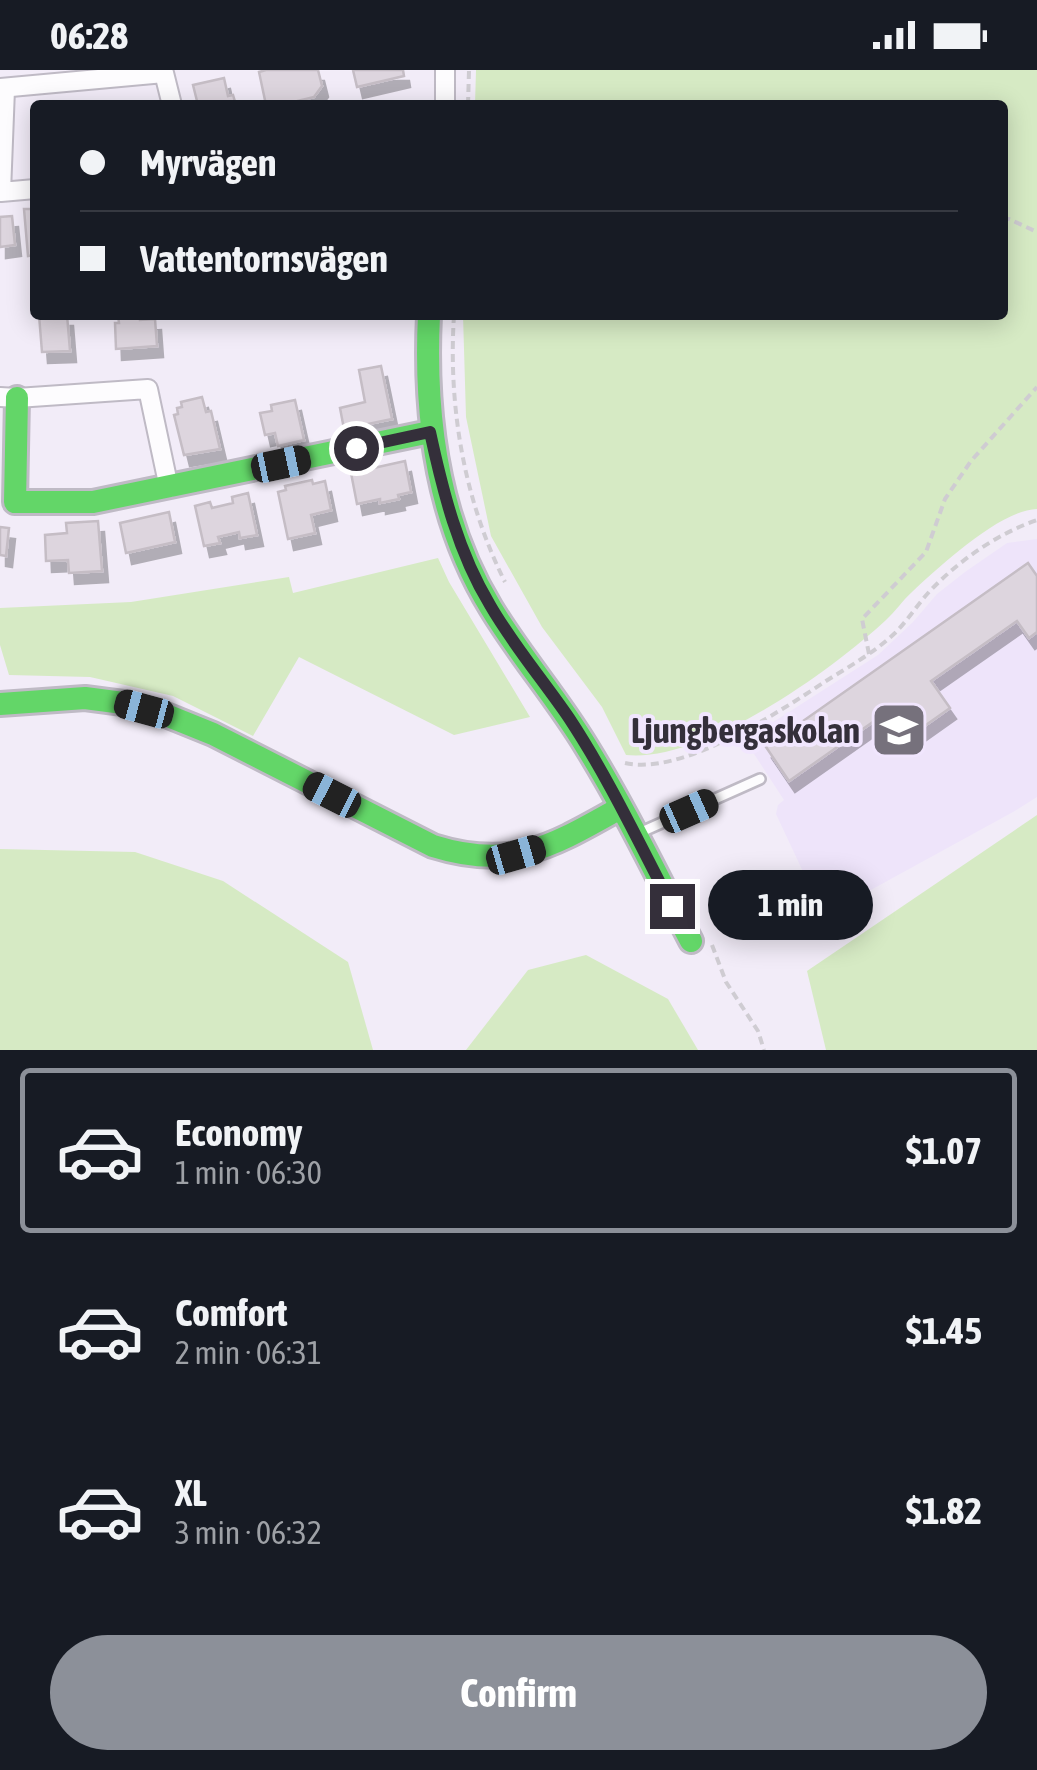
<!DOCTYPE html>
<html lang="en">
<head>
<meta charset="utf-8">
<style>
  body { margin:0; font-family:"Asap Condensed",sans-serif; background:#242831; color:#f1f3f6; height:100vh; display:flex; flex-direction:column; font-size:38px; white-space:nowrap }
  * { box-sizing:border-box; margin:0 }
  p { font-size:32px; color:#9ea1a6 }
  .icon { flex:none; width:55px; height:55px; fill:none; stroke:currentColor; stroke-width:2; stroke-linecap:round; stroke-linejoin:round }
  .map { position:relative; height:980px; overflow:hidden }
  .sheet { display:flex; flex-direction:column; background:#171b24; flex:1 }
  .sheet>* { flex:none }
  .banner { position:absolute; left:30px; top:30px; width:978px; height:220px; border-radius:10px; box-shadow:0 5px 25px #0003; display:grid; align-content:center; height:220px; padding:0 50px; background:#171b24 }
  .end { position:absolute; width:45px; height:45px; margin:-22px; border:12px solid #342f3a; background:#fff; box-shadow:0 0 0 5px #fff }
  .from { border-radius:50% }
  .bubble { position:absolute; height:70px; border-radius:35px; background:#171b24; box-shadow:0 5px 25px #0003; font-size:32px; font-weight:700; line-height:70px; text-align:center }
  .car { position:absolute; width:30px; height:60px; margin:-30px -15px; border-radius:12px; box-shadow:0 0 8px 2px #0007; background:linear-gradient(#222 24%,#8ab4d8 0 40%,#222 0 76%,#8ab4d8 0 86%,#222 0) }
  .banner b { display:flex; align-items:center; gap:35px; height:95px; font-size:38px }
  .banner b+b { border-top:2px solid #363941 }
  .banner i { width:25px; height:25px; background:#f1f3f6 }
  ul { padding:18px 0 0; list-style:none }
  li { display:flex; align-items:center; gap:30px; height:165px; margin:0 20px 15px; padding:0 30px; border:5px solid transparent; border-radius:10px }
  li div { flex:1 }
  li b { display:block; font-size:38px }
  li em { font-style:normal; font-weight:700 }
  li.current { border-color:#8c9099 }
  li>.icon { width:90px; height:90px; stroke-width:1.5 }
  .cta { display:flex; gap:20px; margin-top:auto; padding:20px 50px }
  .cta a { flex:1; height:115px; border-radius:60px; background:#8c9099; color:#fff; font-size:40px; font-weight:700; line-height:115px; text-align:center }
  .status { display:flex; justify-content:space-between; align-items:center; height:70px; padding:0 50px; background:#171b24; direction:ltr }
  .status svg { height:28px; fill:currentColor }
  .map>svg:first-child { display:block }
</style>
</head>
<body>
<div class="status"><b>06:28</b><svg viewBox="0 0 49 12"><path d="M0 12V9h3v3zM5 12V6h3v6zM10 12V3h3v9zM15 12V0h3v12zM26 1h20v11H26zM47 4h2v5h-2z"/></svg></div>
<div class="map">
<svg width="1037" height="980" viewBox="0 0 1037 980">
  <defs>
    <filter id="shadow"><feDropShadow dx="6" dy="11" stdDeviation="0" flood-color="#0004"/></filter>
  </defs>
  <rect width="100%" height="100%" fill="#f2ecf8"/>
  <polygon fill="#eee4fa" points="1037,469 1037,727 1013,742 847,833 821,840 776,744 778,735 784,730 745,670 878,585 913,552 937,524 965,502 1007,473"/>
  <g fill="#d6eac4">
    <path d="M476 0H1037V439C1000 440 939 497 912 522 902 531 895 542 886 550 831 601 703 693 626 685L602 637 542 557 491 466 466 347 463 245H1002V35H475Z"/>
    <polygon points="438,488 449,512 530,647 454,665 299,587 253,666 173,626 90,607 9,605 0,575 0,538 131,532 289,507 293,523"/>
    <polygon points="1037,745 1037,980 826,980 807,901"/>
    <polygon points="0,779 135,782 223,811 348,892 373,980 0,980"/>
    <polygon points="586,885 668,929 698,980 466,980 528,900"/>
  </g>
  <g fill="#ddd5de" stroke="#c5bdc5" stroke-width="2.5" filter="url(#shadow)">
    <polygon points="266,0 318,0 322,16 314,27 281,35 266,35 259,2"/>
    <polygon points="353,0 403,0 404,6 357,17"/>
    <polygon points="224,8 228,26 233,25 236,35 198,35 193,15"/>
    <polygon points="24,139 35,139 35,185 28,186"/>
    <polygon points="12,146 15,175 0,177 0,147"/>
    <polygon points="39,245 67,245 70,281 42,282"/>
    <polygon points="118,245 140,245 140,250 155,249 157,276 116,279 115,253 119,253"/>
    <polygon points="381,296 392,349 344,359 340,338 365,332 359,300"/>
    <polygon points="202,327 206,342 211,341 220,379 184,385 174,345 178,344 177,338 182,337 181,332"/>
    <polygon points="295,330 304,370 278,376 275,363 265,365 260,343 272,341 271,335"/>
    <polygon points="405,391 411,422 398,425 399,429 380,433 380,429 357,434 351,403"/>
    <polygon points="312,410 313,414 325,411 331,440 311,445 315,463 288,469 278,422 286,420 285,416"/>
    <polygon points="248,423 257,465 240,468 239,462 218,467 220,473 204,476 195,436 210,432 212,438 233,433 232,427"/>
    <polygon points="169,442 175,472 126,483 120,453"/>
    <polygon points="98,451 102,501 69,503 68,490 46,491 45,465 67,463 66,453"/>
    <polygon points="0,457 9,458 6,486 0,485"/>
    <polygon points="1028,493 1037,506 1037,562 1029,568 1017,551 931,611 950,638 916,662 897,635 789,711 766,677"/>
  </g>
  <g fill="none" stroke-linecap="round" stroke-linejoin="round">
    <g stroke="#bfbac5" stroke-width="14">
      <polyline id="lane" points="639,763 760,709"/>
    </g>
    <g stroke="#bfbac5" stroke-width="22">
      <g id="street">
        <polyline points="0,18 164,3 172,35"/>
        <polyline points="5,19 1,122 35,119"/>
        <polyline points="445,35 445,0"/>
        <polyline points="0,327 17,328 148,319 169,418"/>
      </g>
    </g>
    <g stroke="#bfbac5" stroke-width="28">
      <g id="fast">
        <path d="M429 245C424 347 437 450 491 538 520 586 557 628 586 676 625 739 657 806 691 871"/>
        <polyline points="17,328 15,432 93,432 430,362"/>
        <path d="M0 634 85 628 123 633 166 645 213 664 433 776C513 801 552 776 620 738"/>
      </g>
    </g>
    <g stroke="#cfccd2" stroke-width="4" stroke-dasharray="8 5" stroke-linecap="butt">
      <polyline points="468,35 469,0"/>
      <polyline points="1002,149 1009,149 1037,162"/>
      <path d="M454 245C448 337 464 430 505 512"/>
      <polyline points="869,584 862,549 926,482 945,429 971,391 1037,317"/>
      <path d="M625 693C682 706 779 642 826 611 850 596 875 582 895 563 908 550 917 535 929 522 958 491 997 464 1037 450"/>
      <polyline points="712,875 726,912 758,961 764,980"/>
    </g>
    <use href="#lane" stroke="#fdfcfe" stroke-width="9"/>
    <use href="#street" stroke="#fdfcfe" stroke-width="18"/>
    <use href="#fast" stroke="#63d668" stroke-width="22"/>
  </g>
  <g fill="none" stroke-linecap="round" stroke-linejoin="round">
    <path stroke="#342f3a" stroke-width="12" d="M356 378 430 362C443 422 458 482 490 535 513 575 543 610 569 648 608 707 639 773 672 836"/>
  </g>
  <defs>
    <g id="school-square" transform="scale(2.875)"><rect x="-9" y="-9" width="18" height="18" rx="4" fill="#76717c" stroke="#f1e6fe"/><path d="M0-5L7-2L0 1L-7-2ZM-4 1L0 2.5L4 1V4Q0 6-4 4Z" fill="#fff"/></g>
  </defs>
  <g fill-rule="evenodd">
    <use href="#school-square" x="899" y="660"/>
  </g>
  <g text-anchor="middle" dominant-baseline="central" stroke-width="8" stroke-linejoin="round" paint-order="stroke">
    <g font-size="35" font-weight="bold" fill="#342f3a" stroke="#f1e6fe" text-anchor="end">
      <text x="860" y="660">Ljungbergaskolan</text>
    </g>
  </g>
</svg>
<i class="end from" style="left:356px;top:378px"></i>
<i class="end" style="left:672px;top:836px"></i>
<div class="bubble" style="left:708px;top:800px;width:165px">1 min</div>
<i class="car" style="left:281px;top:394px;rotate:78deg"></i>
<i class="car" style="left:144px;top:639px;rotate:285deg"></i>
<i class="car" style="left:332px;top:725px;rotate:297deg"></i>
<i class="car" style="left:689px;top:741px;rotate:66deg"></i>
<i class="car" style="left:516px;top:785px;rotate:74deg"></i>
<div class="banner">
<b><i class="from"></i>Myrvägen</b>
<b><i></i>Vattentornsvägen</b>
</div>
</div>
<section class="sheet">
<ul>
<li class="current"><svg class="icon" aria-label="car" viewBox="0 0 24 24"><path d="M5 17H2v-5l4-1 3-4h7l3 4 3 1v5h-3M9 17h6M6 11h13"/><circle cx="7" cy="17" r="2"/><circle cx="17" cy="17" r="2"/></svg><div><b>Economy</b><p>1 min · 06:30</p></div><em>$1.07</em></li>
<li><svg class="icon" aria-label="car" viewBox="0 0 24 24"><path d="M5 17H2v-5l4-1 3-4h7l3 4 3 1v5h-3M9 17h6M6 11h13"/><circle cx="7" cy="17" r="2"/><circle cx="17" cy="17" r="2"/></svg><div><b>Comfort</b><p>2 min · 06:31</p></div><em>$1.45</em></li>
<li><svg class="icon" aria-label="car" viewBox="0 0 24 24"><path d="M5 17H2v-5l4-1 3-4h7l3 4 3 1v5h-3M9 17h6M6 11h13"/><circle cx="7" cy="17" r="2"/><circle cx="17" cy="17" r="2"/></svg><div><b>XL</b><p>3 min · 06:32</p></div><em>$1.82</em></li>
</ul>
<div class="cta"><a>Confirm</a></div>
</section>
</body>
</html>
